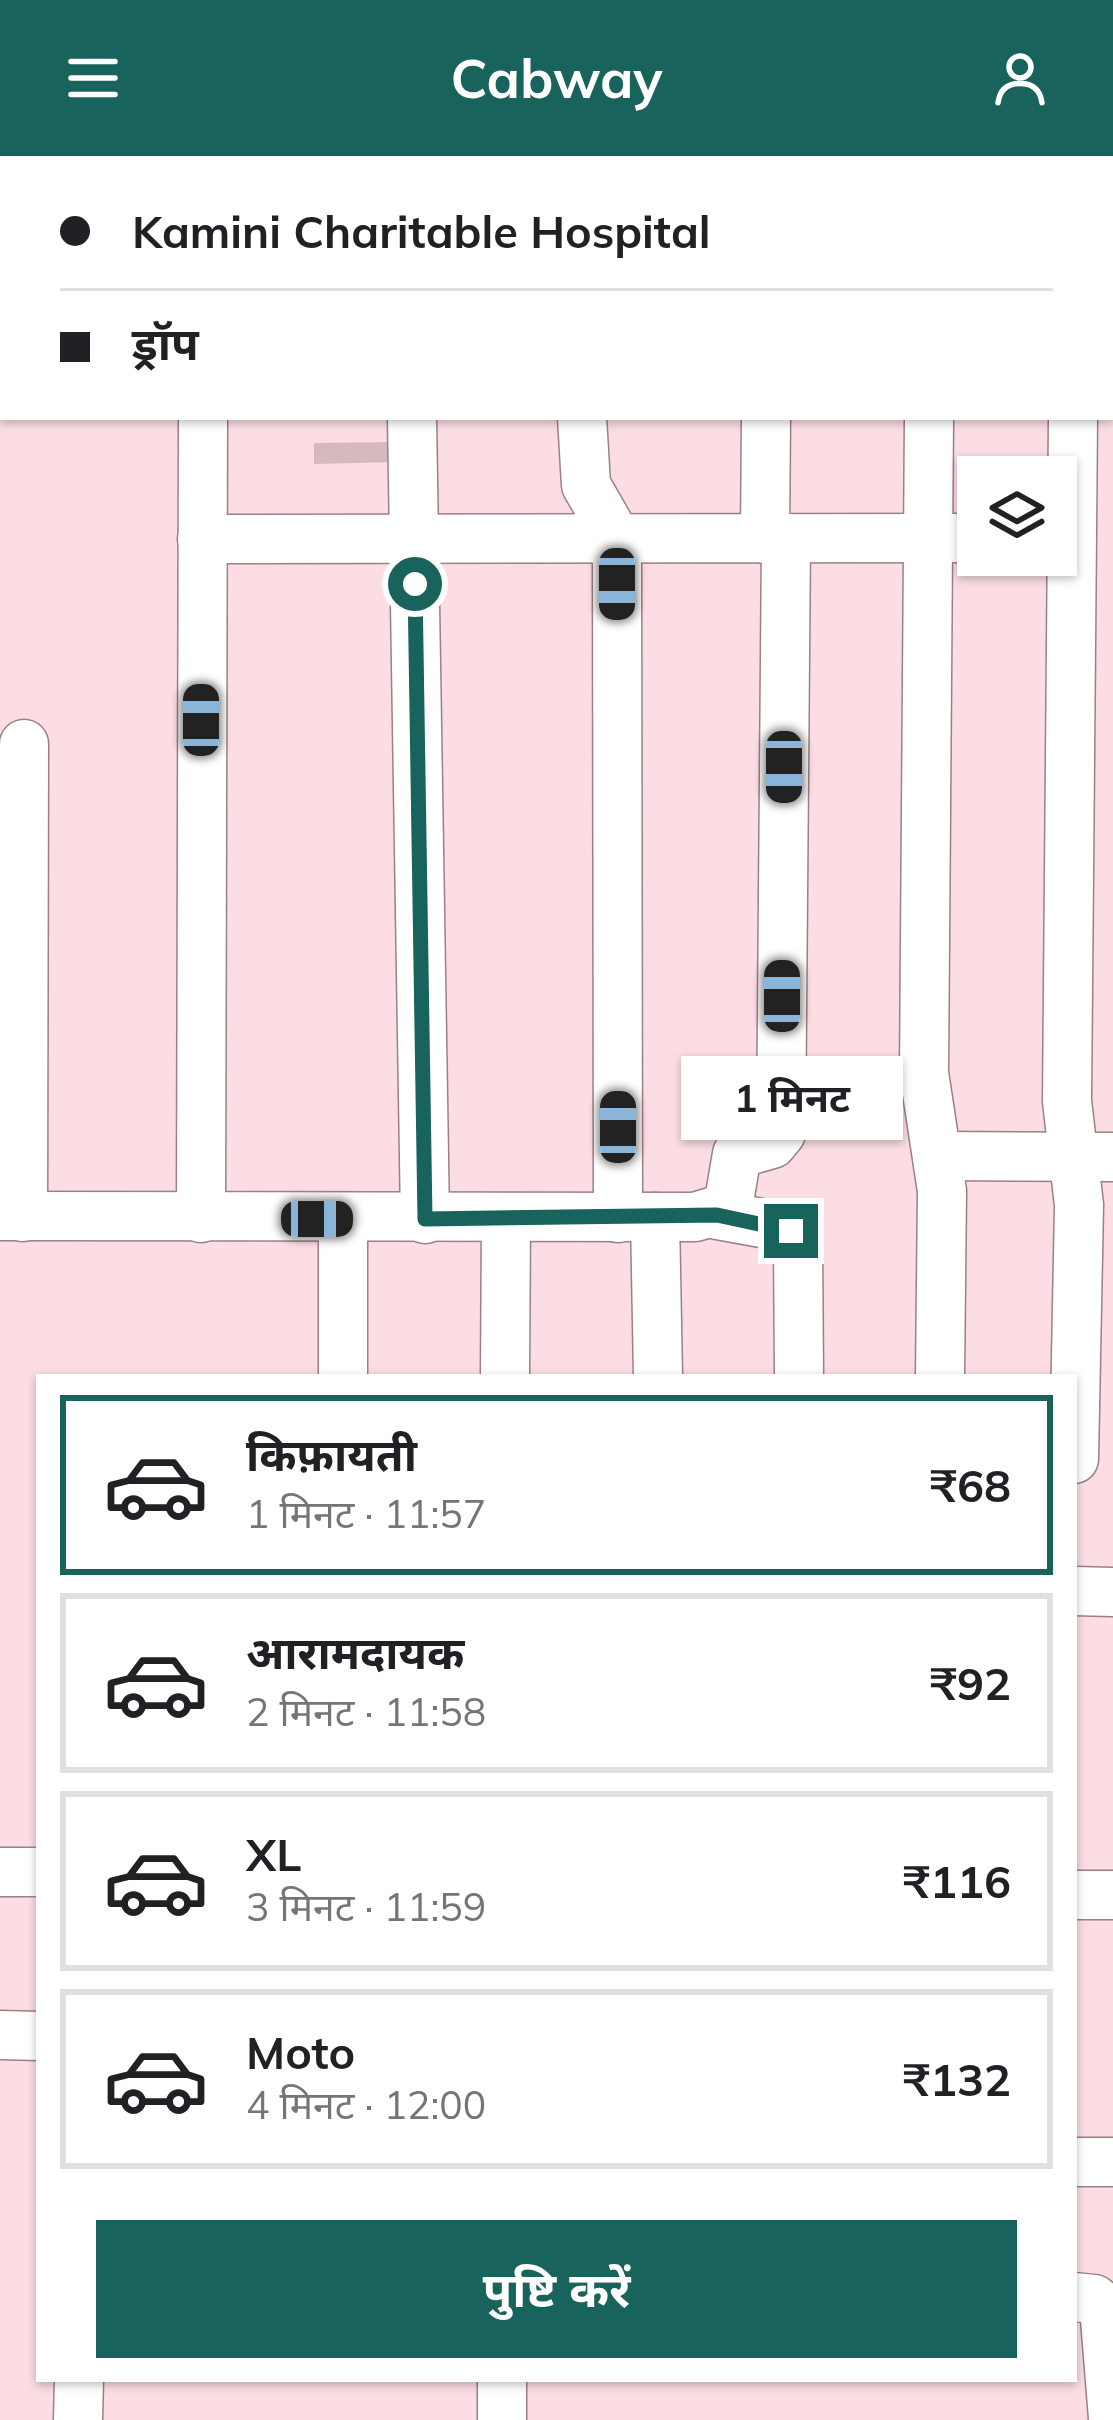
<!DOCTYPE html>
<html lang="hi">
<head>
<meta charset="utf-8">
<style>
  body { margin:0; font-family:Mulish,"Noto Sans Devanagari",sans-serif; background:#f6f6f6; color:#202124; height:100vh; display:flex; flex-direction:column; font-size:45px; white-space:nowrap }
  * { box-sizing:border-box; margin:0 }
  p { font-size:39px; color:#757577 }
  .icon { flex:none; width:66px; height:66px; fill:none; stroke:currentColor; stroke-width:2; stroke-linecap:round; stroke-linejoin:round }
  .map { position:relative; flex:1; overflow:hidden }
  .drawer { position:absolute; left:36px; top:1218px; width:1041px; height:1008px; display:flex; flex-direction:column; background:#fff; border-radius:0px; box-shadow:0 3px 9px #0004 }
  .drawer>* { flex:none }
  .guide { position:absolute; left:0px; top:0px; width:1113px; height:264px; box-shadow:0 3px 9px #0004; display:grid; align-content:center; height:264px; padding:0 60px; background:#fff }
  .buttons { position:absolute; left:957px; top:300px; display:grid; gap:24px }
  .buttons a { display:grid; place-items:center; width:120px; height:120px; border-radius:0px; background:#fff; box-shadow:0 3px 9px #0004; font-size:60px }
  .end { position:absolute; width:54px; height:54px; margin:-27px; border:15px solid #18635b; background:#fff; box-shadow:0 0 0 6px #fff }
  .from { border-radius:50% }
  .bubble { position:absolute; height:84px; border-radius:0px; background:#fff; box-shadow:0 3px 9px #0004; font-size:39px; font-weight:700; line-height:84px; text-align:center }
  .car { position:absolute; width:36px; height:72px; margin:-36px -18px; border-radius:15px; box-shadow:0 0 9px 3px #0007; background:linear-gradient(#222 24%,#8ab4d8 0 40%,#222 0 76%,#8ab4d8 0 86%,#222 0) }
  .guide b { display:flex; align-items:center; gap:42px; height:114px; font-size:45px }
  .guide b+b { border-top:3px solid #e0e0e0 }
  .guide i { width:30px; height:30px; background:#202124 }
  ul { padding:21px 0 0; list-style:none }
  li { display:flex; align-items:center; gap:36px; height:180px; margin:0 24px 18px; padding:0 36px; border:6px solid #e0e0e0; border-radius:0px }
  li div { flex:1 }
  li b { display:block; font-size:45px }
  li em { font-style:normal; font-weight:700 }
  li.on { border-color:#18635b }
  li>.icon { width:108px; height:108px; stroke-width:1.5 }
  .primary-button { display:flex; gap:24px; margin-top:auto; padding:24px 60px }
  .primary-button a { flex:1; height:138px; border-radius:0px; background:#18635b; color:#fff; font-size:48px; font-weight:700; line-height:138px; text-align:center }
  header { display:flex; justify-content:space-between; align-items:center; height:156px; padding:0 60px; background:#18635b; color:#fff; font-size:54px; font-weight:700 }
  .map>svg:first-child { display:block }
</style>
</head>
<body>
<header><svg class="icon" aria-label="menu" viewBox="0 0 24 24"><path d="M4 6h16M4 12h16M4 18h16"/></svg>Cabway<svg class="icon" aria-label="person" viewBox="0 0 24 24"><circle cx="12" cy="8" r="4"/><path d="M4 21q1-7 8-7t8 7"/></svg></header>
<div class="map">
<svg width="1113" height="2264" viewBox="0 0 1113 2264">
  <rect width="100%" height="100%" fill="#fbdde3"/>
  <polygon fill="#d6b8bf" points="397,286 398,306 314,308 314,287"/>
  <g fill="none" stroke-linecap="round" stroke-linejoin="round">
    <g stroke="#9b8086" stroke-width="51">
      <g id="street">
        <polyline points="204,0 204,3"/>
        <polyline points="407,0 407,3"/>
        <polyline points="0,15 3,15"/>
        <polyline points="0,191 3,191"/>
        <polyline points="412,261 425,1063"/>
        <polyline points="582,261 586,329 617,383 618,1062"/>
        <polyline points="929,261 924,917 942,1035 940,1221"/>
        <polyline points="1073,261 1067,945 1079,1049 1074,1303"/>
        <polyline points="202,383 978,382"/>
        <polyline points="765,383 766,261"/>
        <polyline points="939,1000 1113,1001"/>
        <polyline points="717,1059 778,1070 798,1086 799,1221"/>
        <polyline points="0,1060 695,1061 728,1051 737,998 772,988 781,977 786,382"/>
        <polyline points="23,1061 24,588"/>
        <polyline points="655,1061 658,1221"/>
        <polyline points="201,1062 203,261"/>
        <polyline points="343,1221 343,1063"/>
        <polyline points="505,1221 506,1062"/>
        <polyline points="1074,1435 1113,1436"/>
        <polyline points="0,1716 39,1716"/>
        <polyline points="1074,1739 1113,1739"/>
        <polyline points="0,1879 39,1880"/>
        <polyline points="1074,2006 1113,2006"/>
        <polyline points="1074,2141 1094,2143 1104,2151 1113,2262"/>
        <polyline points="502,2223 502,2264"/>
        <polyline points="78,2264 79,2223"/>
      </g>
    </g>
    <use href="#street" stroke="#fff" stroke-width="48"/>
  </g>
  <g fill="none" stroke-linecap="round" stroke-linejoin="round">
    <polyline stroke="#18635b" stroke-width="15" points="415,428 425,1063 717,1059 791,1075"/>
  </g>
</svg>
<div class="buttons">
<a><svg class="icon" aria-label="layers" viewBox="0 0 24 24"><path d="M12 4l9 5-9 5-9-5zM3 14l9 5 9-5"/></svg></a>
</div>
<i class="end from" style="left:415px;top:428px"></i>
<i class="end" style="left:791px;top:1075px"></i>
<div class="bubble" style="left:681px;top:900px;width:222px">1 मिनट</div>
<i class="car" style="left:617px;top:428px;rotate:180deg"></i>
<i class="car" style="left:201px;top:564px;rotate:0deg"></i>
<i class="car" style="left:784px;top:611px;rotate:180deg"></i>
<i class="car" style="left:782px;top:840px;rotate:0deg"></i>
<i class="car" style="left:618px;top:971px;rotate:0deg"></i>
<i class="car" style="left:317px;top:1063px;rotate:90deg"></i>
<div class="guide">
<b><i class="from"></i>Kamini Charitable Hospital</b>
<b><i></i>ड्रॉप</b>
</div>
<section class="drawer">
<ul>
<li class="on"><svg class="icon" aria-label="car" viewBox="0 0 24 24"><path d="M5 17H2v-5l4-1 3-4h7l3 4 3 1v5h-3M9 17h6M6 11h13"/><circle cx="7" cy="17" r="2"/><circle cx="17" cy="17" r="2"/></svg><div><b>किफ़ायती</b><p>1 मिनट · 11:57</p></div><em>₹68</em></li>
<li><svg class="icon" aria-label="car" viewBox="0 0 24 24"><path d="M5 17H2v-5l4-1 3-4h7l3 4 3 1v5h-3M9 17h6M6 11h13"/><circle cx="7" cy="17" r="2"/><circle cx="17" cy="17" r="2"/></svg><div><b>आरामदायक</b><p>2 मिनट · 11:58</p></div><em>₹92</em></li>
<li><svg class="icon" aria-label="car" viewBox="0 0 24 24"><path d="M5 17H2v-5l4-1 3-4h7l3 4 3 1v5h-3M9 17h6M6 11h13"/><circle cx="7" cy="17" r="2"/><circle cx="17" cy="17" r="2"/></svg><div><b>XL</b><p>3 मिनट · 11:59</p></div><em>₹116</em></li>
<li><svg class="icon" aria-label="car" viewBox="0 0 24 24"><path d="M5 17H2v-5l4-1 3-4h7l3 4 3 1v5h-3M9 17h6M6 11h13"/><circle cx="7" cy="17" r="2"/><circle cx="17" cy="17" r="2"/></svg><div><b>Moto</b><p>4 मिनट · 12:00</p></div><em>₹132</em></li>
</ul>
<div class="primary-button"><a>पुष्टि करें</a></div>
</section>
</div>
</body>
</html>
